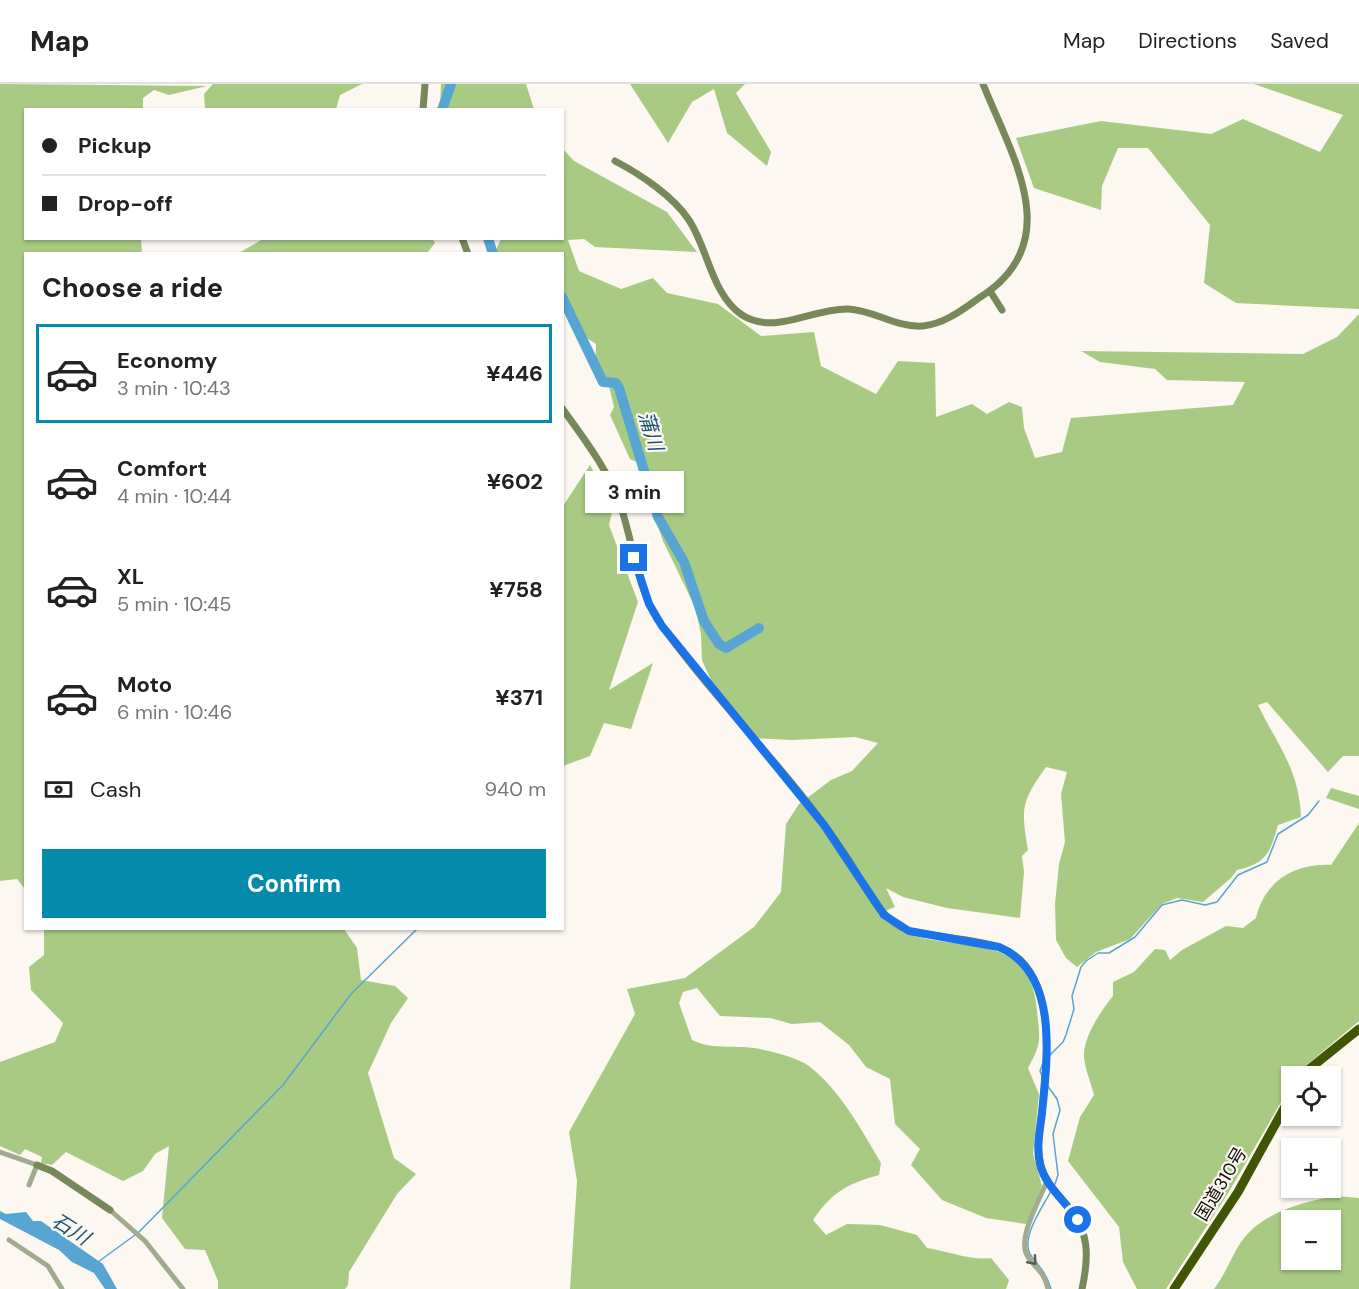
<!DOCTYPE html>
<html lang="en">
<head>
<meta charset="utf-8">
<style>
  body { margin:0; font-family:"DM Sans","Noto Sans JP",sans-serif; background:#f2f2f2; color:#222; height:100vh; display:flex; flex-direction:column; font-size:22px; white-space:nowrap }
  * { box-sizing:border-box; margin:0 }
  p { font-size:20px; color:#767676 }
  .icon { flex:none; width:33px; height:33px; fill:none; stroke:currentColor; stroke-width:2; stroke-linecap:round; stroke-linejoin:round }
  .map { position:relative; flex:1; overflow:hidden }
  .drawer { position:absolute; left:24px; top:168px; width:540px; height:678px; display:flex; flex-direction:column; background:#fff; border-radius:0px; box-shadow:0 2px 4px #0004 }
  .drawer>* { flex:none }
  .banner { position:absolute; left:24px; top:24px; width:540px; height:132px; border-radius:0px; box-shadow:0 2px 4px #0004; display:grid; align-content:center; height:132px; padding:0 18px; background:#fff }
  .controls { position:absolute; left:1281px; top:982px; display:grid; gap:12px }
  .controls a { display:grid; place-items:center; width:60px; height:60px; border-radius:0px; background:#fff; box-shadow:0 2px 4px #0004; font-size:30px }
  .end { position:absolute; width:27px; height:27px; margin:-14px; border:8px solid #1a73e8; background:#fff; box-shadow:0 0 0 3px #fff }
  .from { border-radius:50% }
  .bubble { position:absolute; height:42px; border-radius:0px; background:#fff; box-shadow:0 2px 4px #0004; font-size:20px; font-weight:700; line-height:42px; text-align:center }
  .banner b { display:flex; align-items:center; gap:21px; height:57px; font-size:22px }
  .banner b+b { border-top:2px solid #e0e0e0 }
  .banner i { width:15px; height:15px; background:#222 }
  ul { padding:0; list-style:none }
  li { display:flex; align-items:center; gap:18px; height:99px; margin:0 12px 9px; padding:0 6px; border:3px solid transparent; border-radius:0px }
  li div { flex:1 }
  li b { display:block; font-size:22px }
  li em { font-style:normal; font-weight:700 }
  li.current { border-color:#048bab }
  li>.icon { width:54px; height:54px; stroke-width:1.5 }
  h2 { padding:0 18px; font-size:27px; line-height:72px }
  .pay { display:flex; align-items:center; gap:15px; height:66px; padding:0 18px; font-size:22px }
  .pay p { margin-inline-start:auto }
  .action { display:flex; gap:12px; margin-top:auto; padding:12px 18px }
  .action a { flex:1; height:69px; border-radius:0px; background:#048bab; color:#fff; font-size:24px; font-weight:700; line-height:69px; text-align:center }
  header { display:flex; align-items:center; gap:36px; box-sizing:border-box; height:84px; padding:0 30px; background:#fff; border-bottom:2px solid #e0e0e0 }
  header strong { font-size:28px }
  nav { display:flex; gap:33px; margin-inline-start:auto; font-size:21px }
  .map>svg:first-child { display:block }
</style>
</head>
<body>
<header>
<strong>Map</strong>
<nav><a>Map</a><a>Directions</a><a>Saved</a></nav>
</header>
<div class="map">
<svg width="1359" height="1205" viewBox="0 0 1359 1205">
  <rect width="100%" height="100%" fill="#fcf7f1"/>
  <g fill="#a8ca83" fill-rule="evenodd">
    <polygon points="0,0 207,2 169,11 154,6 143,14 143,25 26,26 26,154 141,155 142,169 26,170 25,805 17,795 0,797"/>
    <polygon points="213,0 362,0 340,11 336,25 205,25 204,10"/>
    <polygon points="441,0 526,0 534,25 440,25"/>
    <polygon points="630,0 745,0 736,9 771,68 767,82 727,49 714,5 692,18 668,59"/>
    <polygon points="1254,0 1359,0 1359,225 1236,219 1204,199 1210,141 1148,64 1118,64 1102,102 1101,126 1034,104 1016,54 1101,37 1211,50 1243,35 1320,68 1343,31"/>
    <path d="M563 65 574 77 667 128 697 168 595 163 584 155 568 156 579 187 621 205 653 194 667 209 718 220 761 252 814 248 821 282 876 310 898 277 935 279 936 333 972 320 987 330 1009 318 1022 323 1024 344 1035 374 1062 368 1071 334 1233 321 1245 298 1167 296 1155 285 1100 278 1081 267 1303 270 1337 253 1359 230V672H1343L1328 688 1267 618 1258 621C1277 661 1299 684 1301 733L1278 741C1270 769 1267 779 1237 786L1231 794 1203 818 1177 814 1162 820 1130 855 1096 868 1077 883 1066 874 1056 856 1055 820 1059 780 1065 758 1061 710 1067 688 1046 683C1021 718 1021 724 1028 766L1022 772 1024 788 1020 834 947 824 903 813 886 804 895 823 878 830C890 839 899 848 914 852 969 867 1031 850 1037 927 1040 955 1042 959 1028 984L1039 1010 1033 1070 1042 1102 1026 1140 986 1134 942 1116 911 1081 920 1065 895 1040 890 995 866 983 849 961 820 938 792 940 770 934 720 932 697 904 683 908 679 919 692 956C714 967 737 960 760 965 774 968 798 974 809 982 840 1006 861 1045 881 1079L879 1091C847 1100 832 1108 813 1136L826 1151 847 1140 880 1141 917 1151 927 1164C947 1167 972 1177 991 1174L1009 1196 1006 1205H570L577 1097 569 1048 635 930 627 905 685 894 754 843 781 808 786 740 799 720 831 696 852 687 878 659 855 653 792 656 749 654 717 610 702 576 701 550 695 523 663 457 640 391 641 380 630 375 610 331 614 323 607 294 595 291 596 260 579 249 563 212 562 170H498L496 166 501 155 562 154Z"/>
    <polygon points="432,154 435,159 427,169 239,169 263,155"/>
    <polygon points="590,381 613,424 609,441 638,518 609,606 653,579 631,645 604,639 590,672 563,682 563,422"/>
    <polygon points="1331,704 1359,712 1359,725 1326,714"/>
    <path d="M1359 739V937L1303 984 1297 993H1292L1291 1001 1227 1111 1166 1205H1137L1123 1178 1119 1143 1068 1077 1080 1033 1094 1011C1091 999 1085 985 1084 973 1083 953 1101 927 1113 912V898L1134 888 1155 865 1165 866 1170 876 1182 866 1226 842 1243 844 1256 834C1264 798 1294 779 1331 781Z"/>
    <polygon points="44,845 344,845 357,864 361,896 395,902 408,914 391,939 368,989 394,1074 416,1090 397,1110 349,1188 348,1201 345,1205 218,1205 218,1197 205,1166 185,1165 162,1134 169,1062 155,1070 143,1087 123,1097 66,1068 52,1081 41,1079 42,1073 25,1065 20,1071 0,1062 0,978 55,958 63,939 31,906 29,883 44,871"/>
    <path d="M1336 1112 1359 1114V1205H1214C1226 1189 1230 1176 1239 1161 1258 1130 1301 1118 1336 1112ZM1292 1137H1330V1176H1292Z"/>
  </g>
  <polygon fill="#57a5d3" points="0,1127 6,1130 26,1128 33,1137 41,1137 103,1180 117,1205 105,1205 94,1189 72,1178 59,1166 0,1135"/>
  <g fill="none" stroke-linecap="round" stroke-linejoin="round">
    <g stroke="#57a5d3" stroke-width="1.5">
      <polyline points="1050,971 1063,958 1066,951 1074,925 1072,912 1081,883 1086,877 1098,869 1109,869 1135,853 1162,821 1182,816 1205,821 1217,818 1238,791 1267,778 1278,750 1308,731 1319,717"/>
      <polyline points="1043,994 1040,987 1043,979"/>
      <polyline points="1047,1001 1057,1015 1060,1026 1053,1050 1058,1091 1055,1100"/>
      <path d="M1051 1107C1043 1123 1018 1156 1032 1173 1041 1184 1047 1191 1051 1205"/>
      <polyline points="139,1148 283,1001 351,910 418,844"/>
      <polyline points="98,1178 135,1151"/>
    </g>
    <g stroke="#57a5d3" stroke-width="10">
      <polyline points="442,26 451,0"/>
      <polyline points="488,154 493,170"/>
      <polyline points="562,213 603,298 616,299 619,304 658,433 684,478 704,537 719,560 726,564 759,544"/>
    </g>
    <g stroke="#a0ac8d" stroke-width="5">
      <polyline points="0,1068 37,1081 29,1101"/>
      <path d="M1047 1097C1040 1115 1019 1151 1026 1169 1032 1183 1044 1185 1048 1205"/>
      <polyline points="110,1126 145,1157 183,1205"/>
      <polyline points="9,1156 48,1182 62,1205"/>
    </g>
    <g stroke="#778859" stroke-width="7">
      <polyline points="423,26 425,0"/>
      <path d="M615 77C640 90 673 112 689 136 708 165 712 211 742 231 776 252 812 224 848 225 874 226 896 244 923 242 944 240 962 226 979 214 1068 159 1012 73 983 0"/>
      <polyline points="462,154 468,170"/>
      <polyline points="990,207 1002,226"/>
      <path d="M562 324C584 355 607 384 620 420 633 458 636 499 657 535 715 617 790 687 846 772 864 799 877 834 909 847 939 854 971 854 999 863 1059 884 1047 979 1042 1028 1040 1046 1036 1064 1041 1082 1045 1097 1056 1108 1066 1120 1090 1146 1089 1173 1082 1205"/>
      <polyline points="37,1081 52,1087 110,1126"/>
    </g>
    <g stroke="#415605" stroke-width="9">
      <polyline points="1303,993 1308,986 1359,945"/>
      <polyline points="1174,1205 1238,1108 1292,1010"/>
    </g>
  </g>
  <defs><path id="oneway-chevron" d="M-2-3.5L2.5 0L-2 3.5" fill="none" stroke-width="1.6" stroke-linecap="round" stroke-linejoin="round" transform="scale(1.5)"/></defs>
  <use stroke="#595e4e" href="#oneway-chevron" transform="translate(1033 1177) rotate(48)"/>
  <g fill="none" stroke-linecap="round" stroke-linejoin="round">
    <path stroke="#1a73e8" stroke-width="8" d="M634 474 649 520 662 542 824 741 884 831 909 847 999 863C1060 889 1047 976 1042 1029 1040 1046 1036 1063 1040 1080 1045 1102 1066 1118 1078 1136"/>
  </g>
  <g text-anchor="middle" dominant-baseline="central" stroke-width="4.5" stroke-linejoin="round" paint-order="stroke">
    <g font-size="18" fill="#12110f" stroke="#fcf7f1">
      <text transform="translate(1221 1100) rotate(-59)">国道310号</text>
    </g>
    <g font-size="20" font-style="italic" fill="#195474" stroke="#fcf7f1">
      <text transform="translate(651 347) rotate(73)">蒲川</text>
      <text transform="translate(71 1145) rotate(32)">石川</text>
    </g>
  </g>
</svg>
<div class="controls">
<a><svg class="icon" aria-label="locate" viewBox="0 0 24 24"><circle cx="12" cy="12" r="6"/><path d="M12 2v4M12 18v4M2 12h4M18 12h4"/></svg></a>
<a>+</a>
<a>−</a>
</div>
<i class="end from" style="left:1078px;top:1136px"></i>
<i class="end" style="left:634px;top:474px"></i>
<div class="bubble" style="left:585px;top:387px;width:99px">3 min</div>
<div class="banner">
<b><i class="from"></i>Pickup</b>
<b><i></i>Drop-off</b>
</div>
<section class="drawer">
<h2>Choose a ride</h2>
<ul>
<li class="current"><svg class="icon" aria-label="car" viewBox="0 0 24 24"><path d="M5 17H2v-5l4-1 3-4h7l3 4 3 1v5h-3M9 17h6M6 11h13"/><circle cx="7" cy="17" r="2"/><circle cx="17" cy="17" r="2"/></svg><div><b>Economy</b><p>3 min · 10:43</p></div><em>¥446</em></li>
<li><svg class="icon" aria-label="car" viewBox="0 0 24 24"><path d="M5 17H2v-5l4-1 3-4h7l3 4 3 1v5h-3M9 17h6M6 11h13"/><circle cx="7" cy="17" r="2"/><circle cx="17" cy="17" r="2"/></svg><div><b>Comfort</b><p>4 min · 10:44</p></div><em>¥602</em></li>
<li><svg class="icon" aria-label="car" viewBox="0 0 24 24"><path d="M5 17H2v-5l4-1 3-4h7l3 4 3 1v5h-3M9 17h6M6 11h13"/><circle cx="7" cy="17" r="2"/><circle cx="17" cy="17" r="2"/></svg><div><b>XL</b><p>5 min · 10:45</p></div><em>¥758</em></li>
<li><svg class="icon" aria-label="car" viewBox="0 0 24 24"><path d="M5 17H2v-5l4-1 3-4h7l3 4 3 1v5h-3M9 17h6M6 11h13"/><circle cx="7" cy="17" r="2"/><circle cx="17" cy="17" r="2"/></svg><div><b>Moto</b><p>6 min · 10:46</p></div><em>¥371</em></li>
</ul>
<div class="pay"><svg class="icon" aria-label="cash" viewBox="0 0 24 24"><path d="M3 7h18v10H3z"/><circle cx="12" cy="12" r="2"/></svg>Cash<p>940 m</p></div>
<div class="action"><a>Confirm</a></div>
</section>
</div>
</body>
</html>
